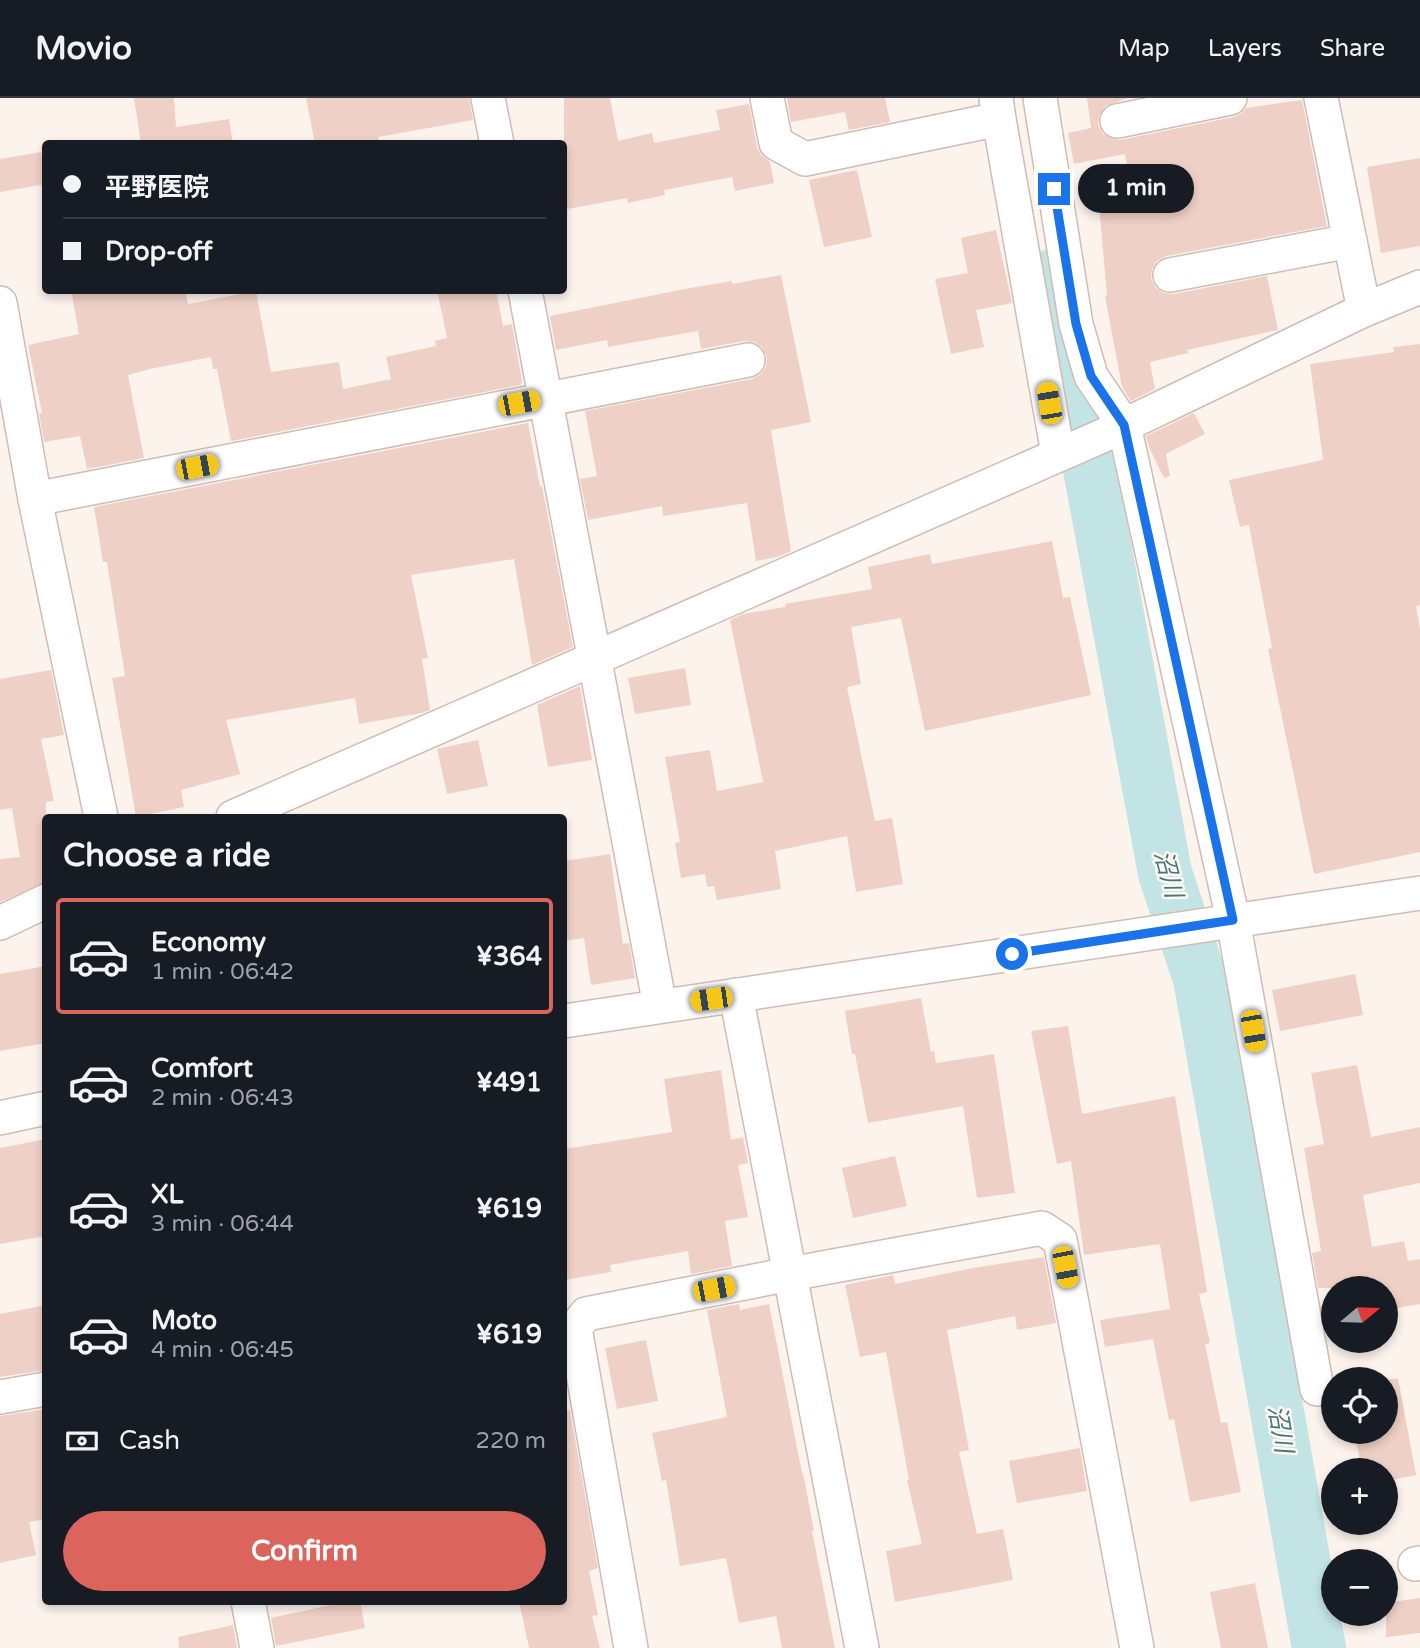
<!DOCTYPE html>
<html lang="en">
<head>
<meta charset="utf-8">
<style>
  body { margin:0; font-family:"Varela Round","Noto Sans JP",sans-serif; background:#20242c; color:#f1f3f6; height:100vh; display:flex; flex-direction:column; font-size:26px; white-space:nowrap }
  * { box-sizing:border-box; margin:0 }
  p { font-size:23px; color:#9ea1a6 }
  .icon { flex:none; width:38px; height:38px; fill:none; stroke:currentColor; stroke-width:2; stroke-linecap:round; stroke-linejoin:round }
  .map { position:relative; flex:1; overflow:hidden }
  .details { position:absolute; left:42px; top:716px; width:525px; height:791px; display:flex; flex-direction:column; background:#171b24; border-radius:7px; box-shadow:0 4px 10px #0003 }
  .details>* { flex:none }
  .top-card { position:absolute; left:42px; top:42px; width:525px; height:154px; border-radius:7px; box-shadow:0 4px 10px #0003; display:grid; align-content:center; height:154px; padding:0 21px; background:#171b24 }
  .needle { width:46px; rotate:71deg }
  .controls { position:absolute; left:1321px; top:1178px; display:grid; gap:14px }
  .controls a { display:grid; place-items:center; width:77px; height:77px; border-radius:50%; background:#171b24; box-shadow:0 4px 10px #0003; font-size:35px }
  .end { position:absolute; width:32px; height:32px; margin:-16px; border:9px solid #1a73e8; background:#fff; box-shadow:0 0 0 4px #fff }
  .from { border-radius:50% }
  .bubble { position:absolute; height:49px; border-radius:24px; background:#171b24; box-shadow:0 4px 10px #0003; font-size:23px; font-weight:700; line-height:49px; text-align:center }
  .car { position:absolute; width:21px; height:42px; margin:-21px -10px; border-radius:9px; box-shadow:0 0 5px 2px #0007; background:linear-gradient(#f5c518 24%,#345 0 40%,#f5c518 0 76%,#345 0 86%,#f5c518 0) }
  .top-card b { display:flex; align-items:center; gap:24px; height:66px; font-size:26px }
  .top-card b+b { border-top:2px solid #363941 }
  .top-card i { width:18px; height:18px; background:#f1f3f6 }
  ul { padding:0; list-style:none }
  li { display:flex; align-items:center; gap:21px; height:116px; margin:0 14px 10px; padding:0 7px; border:4px solid transparent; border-radius:7px }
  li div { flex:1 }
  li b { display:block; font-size:26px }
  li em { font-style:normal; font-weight:700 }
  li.active { border-color:#db645c }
  li>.icon { width:63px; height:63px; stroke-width:1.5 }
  h2 { padding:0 21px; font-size:32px; line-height:84px }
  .pay { display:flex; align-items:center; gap:18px; height:77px; padding:0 21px; font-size:26px }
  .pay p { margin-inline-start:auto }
  .cta { display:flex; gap:14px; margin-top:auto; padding:14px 21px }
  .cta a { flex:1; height:80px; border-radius:42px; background:#db645c; color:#fff; font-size:28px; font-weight:700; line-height:80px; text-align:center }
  header { display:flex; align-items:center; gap:42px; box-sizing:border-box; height:98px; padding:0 35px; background:#171b24; border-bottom:2px solid #363941 }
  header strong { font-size:33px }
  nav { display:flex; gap:38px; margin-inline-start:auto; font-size:24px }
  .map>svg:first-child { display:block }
</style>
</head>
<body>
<header>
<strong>Movio</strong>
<nav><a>Map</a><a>Layers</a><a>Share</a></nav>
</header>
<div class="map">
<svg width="1420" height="1550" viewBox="0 0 1420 1550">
  <rect width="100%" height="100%" fill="#fcf3ed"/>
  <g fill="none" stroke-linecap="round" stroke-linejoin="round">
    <polyline stroke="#c2e4e4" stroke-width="54" points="1054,177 1165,775 1200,881 1319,1550"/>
  </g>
  <g fill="#efd0c6">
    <polygon points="134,0 174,0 176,29 229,21 233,46 141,46"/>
    <polygon points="306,0 469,0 473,22 378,39 379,46 315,46"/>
    <polygon points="564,0 610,0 618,43 652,35 654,45 720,32 716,12 749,6 757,49 761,57 770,64 774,85 735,93 732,79 664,92 665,97 628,105 627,100 567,111 564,93"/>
    <polygon points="787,0 885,0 890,24 849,32 845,14 791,24"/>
    <polygon points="1087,0 1128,0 1105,8 1099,18 1098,27 1103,36 1112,41 1120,42 1234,19 1242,15 1246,10 1302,2 1327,128 1166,158 1157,163 1152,171 1151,181 1156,190 1164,195 1174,196 1267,178 1278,232 1187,252 1188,255 1150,264 1155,291 1131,303 1122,289 1105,198 1107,198 1099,107 1134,104 1125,56 1074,66 1068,35 1091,30"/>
    <polygon points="41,54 46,86 0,94 0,61"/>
    <polygon points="1420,60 1420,148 1381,155 1367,69"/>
    <polygon points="857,72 872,139 824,149 809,82"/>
    <polygon points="996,132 1012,205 976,212 984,249 951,256 935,181 968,175 961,140"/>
    <polygon points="781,177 811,324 771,332 791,453 777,459 756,463 747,405 663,418 662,408 588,422 580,381 597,378 585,313 752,281 761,276 766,269 767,259 762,249 754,244 744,243 701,251 698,233 608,249 607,242 556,252 550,218 690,190 732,183 732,186"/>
    <polygon points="71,192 185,192 188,206 256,193 271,274 339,264 343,291 391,281 386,259 436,248 435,243 447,240 437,192 496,192 503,228 512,226 522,284 520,287 231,343 217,271 213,271 211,259 150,271 128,277 144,360 87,371 80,338 44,344 39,315 42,315 28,247 79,236"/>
    <polygon points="1420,246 1420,507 1416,508 1420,530 1420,754 1314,776 1268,551 1272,550 1249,427 1240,429 1229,382 1323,362 1310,266 1394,254 1393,249"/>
    <polygon points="1194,315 1205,336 1166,356 1170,378 1164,380 1149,349 1146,338"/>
    <polygon points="528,325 540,389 542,388 573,549 532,567 514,461 411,477 428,560 422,561 430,612 422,615 359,626 355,600 226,622 240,676 181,692 184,709 136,719 112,580 125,578 107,464 103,464 94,409"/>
    <polygon points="1052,443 1063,500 1070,499 1091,597 925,633 901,520 851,529 861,586 847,589 875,723 892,720 903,786 856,794 847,738 775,753 781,791 717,802 714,788 707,789 705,776 681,780 675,745 680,744 665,659 710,652 717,693 763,684 730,522 743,516 785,509 785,506 872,491 868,469 930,456 932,466"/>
    <polygon points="685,570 691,607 635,616 628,580"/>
    <polygon points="51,572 64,637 41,641 54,703 46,704 46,784 0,804 0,761 20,759 12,710 0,712 0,581"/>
    <polygon points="580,588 592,662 548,669 537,607"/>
    <polygon points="478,642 488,688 447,696 437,651"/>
    <polygon points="610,756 623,846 629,845 635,880 591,887 584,840 564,843 564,763"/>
    <polygon points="46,868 46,945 0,953 0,876"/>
    <polygon points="1355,876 1363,917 1280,933 1272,892"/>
    <polygon points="921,900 931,954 934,953 936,965 994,956 1015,1095 977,1100 963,1008 868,1025 855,956 852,956 845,913"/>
    <polygon points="1068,928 1082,1016 1175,998 1207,1194 1199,1196 1210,1245 1205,1246 1221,1325 1227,1324 1241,1394 1190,1404 1174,1321 1169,1322 1153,1241 1105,1249 1100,1222 1170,1211 1160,1146 1084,1157 1071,1063 1057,1066 1031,933"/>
    <polygon points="1357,967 1371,1039 1420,1029 1420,1085 1363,1097 1372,1149 1404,1143 1408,1163 1420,1161 1420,1206 1386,1212 1386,1190 1318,1190 1312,1155 1321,1153 1304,1050 1324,1046 1311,975"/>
    <polygon points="721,972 731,1042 743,1039 748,1065 738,1067 748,1119 725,1123 732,1168 691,1176 688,1153 610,1167 611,1174 564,1182 564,1051 672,1034 664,981"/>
    <polygon points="46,1041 46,1138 0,1146 0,1050"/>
    <polygon points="895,1058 907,1108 853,1120 842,1070"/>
    <polygon points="1044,1159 1056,1225 1017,1232 1015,1218 947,1232 969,1352 959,1354 977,1436 1003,1431 1013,1482 895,1504 886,1453 922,1446 907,1382 909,1382 886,1254 860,1259 845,1187 893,1177 895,1186 973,1170"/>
    <polygon points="739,1206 740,1212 769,1206 802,1375 803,1375 814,1433 812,1433 835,1550 782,1550 776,1518 739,1525 726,1460 680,1468 666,1382 662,1383 652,1335 727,1319 707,1212"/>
    <polygon points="46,1207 46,1272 0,1279 0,1216"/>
    <polygon points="646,1242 658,1303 617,1311 605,1250"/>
    <polygon points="1398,1280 1416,1377 1386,1383 1386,1372 1362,1372 1354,1334 1386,1334 1386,1282"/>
    <polygon points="46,1311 46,1421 29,1424 36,1457 0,1465 0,1318"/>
    <polygon points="570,1312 598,1470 589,1473 598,1517 592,1518 600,1550 529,1550 519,1503 564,1503 564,1313"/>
    <polygon points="1080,1350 1087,1393 1017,1405 1009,1363"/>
    <polygon points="1255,1485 1268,1550 1221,1550 1210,1494"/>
    <polygon points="1420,1500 1420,1535 1386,1539 1386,1505"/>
    <polygon points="349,1503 360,1503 365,1530 276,1548 271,1520"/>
    <polygon points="233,1527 237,1550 179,1550 178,1539"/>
  </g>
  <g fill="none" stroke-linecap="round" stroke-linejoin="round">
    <g stroke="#d0bcb5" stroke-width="36">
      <g id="minor">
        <polyline points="488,0 497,46"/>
        <polyline points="767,0 776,45 805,61 999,21 996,0"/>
        <polyline points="1040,0 1076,226 1091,278 1124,327 1233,822 1317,1291"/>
        <polyline points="1321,0 1364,212"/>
        <polyline points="999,21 1058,356"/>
        <polyline points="1117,23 1230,0"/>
        <polyline points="1170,177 1350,143"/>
        <polyline points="525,192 660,908"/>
        <polyline points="0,205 35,401 101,719"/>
        <polyline points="35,401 748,262"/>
        <polyline points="233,719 1102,338 1364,212 1420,189"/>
        <polyline points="0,825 46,803"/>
        <polyline points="736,897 862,1550"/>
        <polyline points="564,923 1420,795"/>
        <polyline points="0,1020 46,1010"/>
        <polyline points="0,1299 46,1291"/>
        <polyline points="1415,1466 1420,1465"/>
        <polyline points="248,1503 257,1550"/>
        <polyline points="631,1550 575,1230 586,1216 790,1176 1042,1130 1060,1142 1137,1550"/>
      </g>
    </g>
    <use href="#minor" stroke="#fff" stroke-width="33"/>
  </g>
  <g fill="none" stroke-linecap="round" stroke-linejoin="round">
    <polyline stroke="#1a73e8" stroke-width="9" points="1012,856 1233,822 1124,327 1091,278 1076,226 1054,91"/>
  </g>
  <g text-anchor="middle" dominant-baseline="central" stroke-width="5" stroke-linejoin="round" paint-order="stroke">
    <g font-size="24" font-style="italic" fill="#447879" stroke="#fef8f3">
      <text transform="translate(1168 776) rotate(75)">沼川</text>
      <text transform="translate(1280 1331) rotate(80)">沼川</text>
    </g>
  </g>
</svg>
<div class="controls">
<a><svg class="needle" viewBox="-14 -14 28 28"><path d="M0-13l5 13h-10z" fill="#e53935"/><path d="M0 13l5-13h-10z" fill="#9ea1a6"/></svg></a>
<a><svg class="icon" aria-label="locate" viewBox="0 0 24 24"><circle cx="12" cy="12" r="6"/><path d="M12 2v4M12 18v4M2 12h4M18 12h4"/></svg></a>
<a>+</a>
<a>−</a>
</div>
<i class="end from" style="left:1012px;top:856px"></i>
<i class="end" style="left:1054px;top:91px"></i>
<div class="bubble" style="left:1078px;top:66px;width:116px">1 min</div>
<i class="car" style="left:519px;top:305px;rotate:79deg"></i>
<i class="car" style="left:1049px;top:305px;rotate:350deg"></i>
<i class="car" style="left:197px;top:369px;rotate:79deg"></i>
<i class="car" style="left:711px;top:901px;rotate:262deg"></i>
<i class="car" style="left:1253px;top:933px;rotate:170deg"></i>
<i class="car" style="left:1065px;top:1169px;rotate:169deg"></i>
<i class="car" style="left:714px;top:1191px;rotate:79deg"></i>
<div class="top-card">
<b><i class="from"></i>平野医院</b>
<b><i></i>Drop-off</b>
</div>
<section class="details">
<h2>Choose a ride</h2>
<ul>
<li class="active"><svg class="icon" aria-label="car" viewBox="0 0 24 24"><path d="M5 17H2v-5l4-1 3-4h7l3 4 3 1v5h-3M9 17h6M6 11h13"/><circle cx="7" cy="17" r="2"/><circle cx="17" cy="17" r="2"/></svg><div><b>Economy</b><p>1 min · 06:42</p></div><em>¥364</em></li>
<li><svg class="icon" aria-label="car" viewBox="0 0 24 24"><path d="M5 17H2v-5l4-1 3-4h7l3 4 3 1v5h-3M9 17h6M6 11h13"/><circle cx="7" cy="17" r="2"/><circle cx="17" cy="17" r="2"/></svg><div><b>Comfort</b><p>2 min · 06:43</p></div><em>¥491</em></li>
<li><svg class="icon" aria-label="car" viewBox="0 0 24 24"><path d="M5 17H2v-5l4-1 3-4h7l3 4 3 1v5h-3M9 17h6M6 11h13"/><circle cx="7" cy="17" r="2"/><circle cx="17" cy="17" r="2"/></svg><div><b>XL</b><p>3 min · 06:44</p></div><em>¥619</em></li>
<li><svg class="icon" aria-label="car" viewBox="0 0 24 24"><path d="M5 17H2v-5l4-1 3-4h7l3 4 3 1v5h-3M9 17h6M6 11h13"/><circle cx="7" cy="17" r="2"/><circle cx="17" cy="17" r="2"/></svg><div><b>Moto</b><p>4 min · 06:45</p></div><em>¥619</em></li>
</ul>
<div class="pay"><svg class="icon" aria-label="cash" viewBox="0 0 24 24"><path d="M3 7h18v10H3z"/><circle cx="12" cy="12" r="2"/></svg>Cash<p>220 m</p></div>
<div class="cta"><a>Confirm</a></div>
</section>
</div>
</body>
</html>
